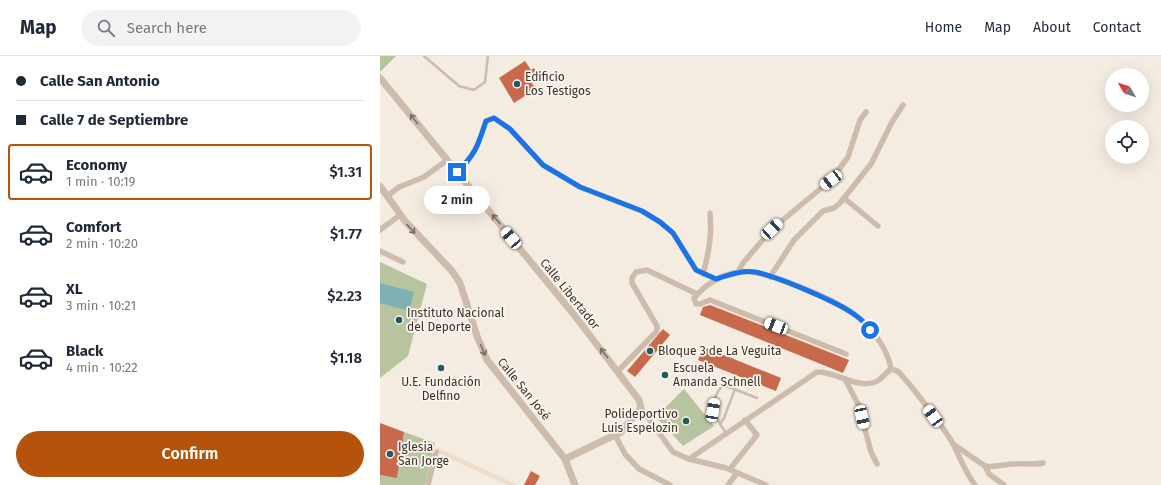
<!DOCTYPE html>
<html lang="en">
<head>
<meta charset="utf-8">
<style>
  body { margin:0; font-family:"Fira Sans",sans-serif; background:#f2f2f3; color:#1f2937; height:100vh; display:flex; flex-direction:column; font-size:15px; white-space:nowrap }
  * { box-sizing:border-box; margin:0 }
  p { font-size:13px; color:#747a83 }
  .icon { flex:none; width:22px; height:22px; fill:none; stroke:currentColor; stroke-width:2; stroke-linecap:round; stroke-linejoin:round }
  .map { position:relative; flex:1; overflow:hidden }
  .drawer { display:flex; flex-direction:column; background:#fff; width:380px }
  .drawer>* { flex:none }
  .banner { display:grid; align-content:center; height:88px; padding:0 16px; background:#fff }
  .needle { width:26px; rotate:309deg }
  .tools { position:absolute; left:725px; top:12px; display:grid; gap:8px }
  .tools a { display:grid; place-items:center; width:44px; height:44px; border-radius:50%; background:#fff; box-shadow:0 4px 16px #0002; font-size:20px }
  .end { position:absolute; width:18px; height:18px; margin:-9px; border:5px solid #1a73e8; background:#fff; box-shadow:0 0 0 2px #fff }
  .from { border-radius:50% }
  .bubble { position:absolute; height:28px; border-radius:14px; background:#fff; box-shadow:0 4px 16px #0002; font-size:13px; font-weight:600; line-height:28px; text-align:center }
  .car { position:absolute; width:12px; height:24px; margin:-12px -6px; border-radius:5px; box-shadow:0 0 3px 1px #0007; background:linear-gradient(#fff 24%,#345 0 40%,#fff 0 76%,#345 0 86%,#fff 0) }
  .banner b { display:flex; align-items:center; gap:14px; height:38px; font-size:15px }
  .banner b+b { border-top:1px solid #e0e1e3 }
  .banner i { width:10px; height:10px; background:#1f2937 }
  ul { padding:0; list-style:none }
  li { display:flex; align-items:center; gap:12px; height:56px; margin:0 8px 6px; padding:0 8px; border:2px solid transparent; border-radius:4px }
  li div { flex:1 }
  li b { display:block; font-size:15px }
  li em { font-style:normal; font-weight:600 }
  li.on { border-color:#b45309 }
  li>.icon { width:36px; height:36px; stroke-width:1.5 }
  .primary-button { display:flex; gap:8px; margin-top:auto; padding:8px 16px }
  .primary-button a { flex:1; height:46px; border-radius:24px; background:#b45309; color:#fff; font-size:16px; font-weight:600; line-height:46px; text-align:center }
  header { display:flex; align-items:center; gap:24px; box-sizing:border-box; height:56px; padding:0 20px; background:#fff; border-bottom:1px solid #e0e1e3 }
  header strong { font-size:19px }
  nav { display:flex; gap:22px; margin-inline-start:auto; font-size:14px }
  .search { width:280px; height:36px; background:#f2f2f3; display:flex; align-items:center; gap:10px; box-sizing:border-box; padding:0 14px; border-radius:22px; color:#747a83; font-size:15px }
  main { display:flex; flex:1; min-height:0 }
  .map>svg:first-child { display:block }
</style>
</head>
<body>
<header>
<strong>Map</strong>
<div class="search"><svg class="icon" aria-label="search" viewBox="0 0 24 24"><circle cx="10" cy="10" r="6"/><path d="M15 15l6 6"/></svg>Search here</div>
<nav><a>Home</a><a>Map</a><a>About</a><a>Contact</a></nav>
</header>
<main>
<section class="drawer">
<div class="banner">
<b><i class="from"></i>Calle San Antonio</b>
<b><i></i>Calle 7 de Septiembre</b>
</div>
<ul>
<li class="on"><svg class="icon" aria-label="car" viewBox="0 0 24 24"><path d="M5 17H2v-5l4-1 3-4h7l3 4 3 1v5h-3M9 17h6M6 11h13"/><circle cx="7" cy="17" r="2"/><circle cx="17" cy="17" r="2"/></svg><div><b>Economy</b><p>1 min · 10:19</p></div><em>$1.31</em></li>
<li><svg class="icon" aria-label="car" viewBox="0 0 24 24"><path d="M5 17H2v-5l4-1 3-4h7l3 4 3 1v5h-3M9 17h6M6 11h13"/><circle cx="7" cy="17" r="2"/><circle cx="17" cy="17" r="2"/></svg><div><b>Comfort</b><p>2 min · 10:20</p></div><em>$1.77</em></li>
<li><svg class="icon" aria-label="car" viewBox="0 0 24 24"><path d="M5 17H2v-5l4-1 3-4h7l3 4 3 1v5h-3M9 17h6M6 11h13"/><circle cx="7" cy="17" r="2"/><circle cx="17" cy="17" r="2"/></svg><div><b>XL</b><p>3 min · 10:21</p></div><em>$2.23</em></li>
<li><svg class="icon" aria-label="car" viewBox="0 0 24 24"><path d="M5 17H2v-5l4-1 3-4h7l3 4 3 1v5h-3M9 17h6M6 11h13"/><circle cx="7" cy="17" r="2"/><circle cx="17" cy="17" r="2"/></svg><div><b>Black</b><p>4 min · 10:22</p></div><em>$1.18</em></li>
</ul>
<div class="primary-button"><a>Confirm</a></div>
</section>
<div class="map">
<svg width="781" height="429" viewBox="0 0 781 429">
  <rect width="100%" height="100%" fill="#f4ebe1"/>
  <g fill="#b8c4a0">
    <polygon points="0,0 16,0 0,16"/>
    <polygon points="0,206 47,228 28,300 0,322"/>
    <polygon points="304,333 334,370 303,390 276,361"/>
    <polygon points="24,376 55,387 45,429 0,429 0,419 17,421"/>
  </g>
  <polygon fill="#ecdcc8" points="58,392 138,429 127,429 56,396"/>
  <polygon fill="#7fb0b2" points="0,227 34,236 29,255 0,247"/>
  <g fill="#c8694b">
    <polygon points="145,5 151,14 154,12 158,18 149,23 156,33 134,47 119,22"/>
    <polygon points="330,249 469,304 463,317 320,259 323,251"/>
    <polygon points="283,273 290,279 255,321 247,315"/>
    <polygon points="324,291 401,322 396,335 318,304"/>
    <polygon points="0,367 24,376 17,422 0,419"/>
    <polygon points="151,415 160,420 155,429 144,429"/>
  </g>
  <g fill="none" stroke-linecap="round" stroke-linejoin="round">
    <g stroke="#cdbbac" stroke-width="2.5">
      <polyline points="44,0 79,30 94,34 105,26 108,0"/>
      <polyline points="340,368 344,362 355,333"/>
      <path d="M346 377C334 360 327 348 342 330H346L377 342"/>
    </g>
    <g stroke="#cdbbac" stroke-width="5.5">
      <path d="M77 116C96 98 98 89 106 65L114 62 130 73 163 109 200 131 262 155 280 166 293 177 316 214 336 223"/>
      <polyline points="7,140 19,131 44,121 66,105"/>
      <polyline points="464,142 498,170"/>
      <polyline points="0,174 20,159"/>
      <polyline points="0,195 23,206"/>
      <polyline points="358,216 363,207 392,173 451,124 468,101 480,64 486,56"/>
      <path d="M323 218C329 196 332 179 330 157"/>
      <polyline points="390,221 414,184 443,155 454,152 460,147 491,108 512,66 523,49"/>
      <path d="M466 298 330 244 320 248H316L314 242C325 229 341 219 358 216 383 212 453 243 474 258 491 270 508 293 511 313"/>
      <path d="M511 313C513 314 515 314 517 315 524 319 569 379 573 388 581 403 585 416 595 429"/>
      <polyline points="238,315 277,275 277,270 252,227 252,222 256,216 267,214 317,238"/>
      <polyline points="465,323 479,350 491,396 497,408"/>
      <polyline points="261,352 293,396 309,403 346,412 386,429"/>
      <polyline points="235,379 245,398 259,413 290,429"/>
      <polyline points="573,388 605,410 609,418 624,429"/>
      <path d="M309 403 437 316C456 315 480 336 499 324 503 321 507 316 511 313"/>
      <path d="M605 410C615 412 624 408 634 408 645 407 654 409 663 407"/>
      <polyline points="350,413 377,379 365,364"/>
      <polyline points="48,429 56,396"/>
      <polyline points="348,429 357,417"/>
    </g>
    <g stroke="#cdbbac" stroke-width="7">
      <polyline points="0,22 195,260 259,344 261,352 241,376 185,403"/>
      <polyline points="0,130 25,165 72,215 80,227 97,280 107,304 185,403 195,429"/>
    </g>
  </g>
  <defs><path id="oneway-shaft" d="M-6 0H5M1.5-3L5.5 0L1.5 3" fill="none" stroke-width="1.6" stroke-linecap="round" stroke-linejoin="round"/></defs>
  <g stroke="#7d6f65">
    <use href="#oneway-shaft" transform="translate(34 63) rotate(-128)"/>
    <use href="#oneway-shaft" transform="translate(116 163) rotate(-130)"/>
    <use href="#oneway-shaft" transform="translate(31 173) rotate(48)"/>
    <use href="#oneway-shaft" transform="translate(103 294) rotate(67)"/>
    <use href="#oneway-shaft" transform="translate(224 297) rotate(-128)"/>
  </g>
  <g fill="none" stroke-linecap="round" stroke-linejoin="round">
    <path stroke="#1a73e8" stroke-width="5" d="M77 116C96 98 98 89 106 65L114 62 130 73 163 109 200 131 262 155 280 166 293 177 316 214 336 223C349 219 362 214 375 216 396 220 458 246 475 259 481 263 486 268 490 274"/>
  </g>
  <g fill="#1f5a5e" stroke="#fbf5ee" stroke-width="1.5">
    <circle cx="137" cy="28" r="4"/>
    <circle cx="19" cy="264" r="4"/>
    <circle cx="270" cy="295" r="4"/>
    <circle cx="61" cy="312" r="4"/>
    <circle cx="285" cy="319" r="4"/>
    <circle cx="306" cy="365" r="4"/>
    <circle cx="10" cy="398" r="4"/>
  </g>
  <g text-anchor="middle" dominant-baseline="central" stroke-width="3.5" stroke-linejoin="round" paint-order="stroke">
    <g font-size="12" fill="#3b302b" stroke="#fbf5ee" text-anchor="start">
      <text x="145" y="21">Edificio<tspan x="145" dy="14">Los Testigos</tspan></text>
      <text x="27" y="257">Instituto Nacional<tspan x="27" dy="14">del Deporte</tspan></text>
      <text x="278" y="295">Bloque 3 de La Veguita</text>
      <text x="293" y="312">Escuela<tspan x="293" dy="14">Amanda Schnell</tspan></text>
      <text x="61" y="326" text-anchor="middle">U.E. Fundación<tspan x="61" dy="14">Delfino</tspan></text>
      <text x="298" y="358" text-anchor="end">Polideportivo<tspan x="298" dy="14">Luis Espelozin</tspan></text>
      <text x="18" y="391">Iglesia<tspan x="18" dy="14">San Jorge</tspan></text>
    </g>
    <g font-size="12" fill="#3b302b" stroke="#fbf5ee">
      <text transform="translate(190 238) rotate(51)">Calle Libertador</text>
      <text transform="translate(144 333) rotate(51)">Calle San José</text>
    </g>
  </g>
</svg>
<div class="tools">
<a><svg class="needle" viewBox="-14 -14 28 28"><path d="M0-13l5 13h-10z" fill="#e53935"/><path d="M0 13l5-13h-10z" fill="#747a83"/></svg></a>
<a><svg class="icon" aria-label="locate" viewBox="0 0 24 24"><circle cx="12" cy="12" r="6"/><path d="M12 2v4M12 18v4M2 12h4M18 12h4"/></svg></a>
</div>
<i class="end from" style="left:490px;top:274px"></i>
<i class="end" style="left:77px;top:116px"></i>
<div class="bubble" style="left:44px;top:130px;width:66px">2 min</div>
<i class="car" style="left:451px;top:124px;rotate:233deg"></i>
<i class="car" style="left:392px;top:173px;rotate:47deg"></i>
<i class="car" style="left:131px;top:182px;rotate:320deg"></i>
<i class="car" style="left:396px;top:270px;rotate:291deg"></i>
<i class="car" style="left:333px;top:354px;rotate:9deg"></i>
<i class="car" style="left:553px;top:360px;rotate:324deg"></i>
<i class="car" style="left:482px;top:361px;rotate:168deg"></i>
</div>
</main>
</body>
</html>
